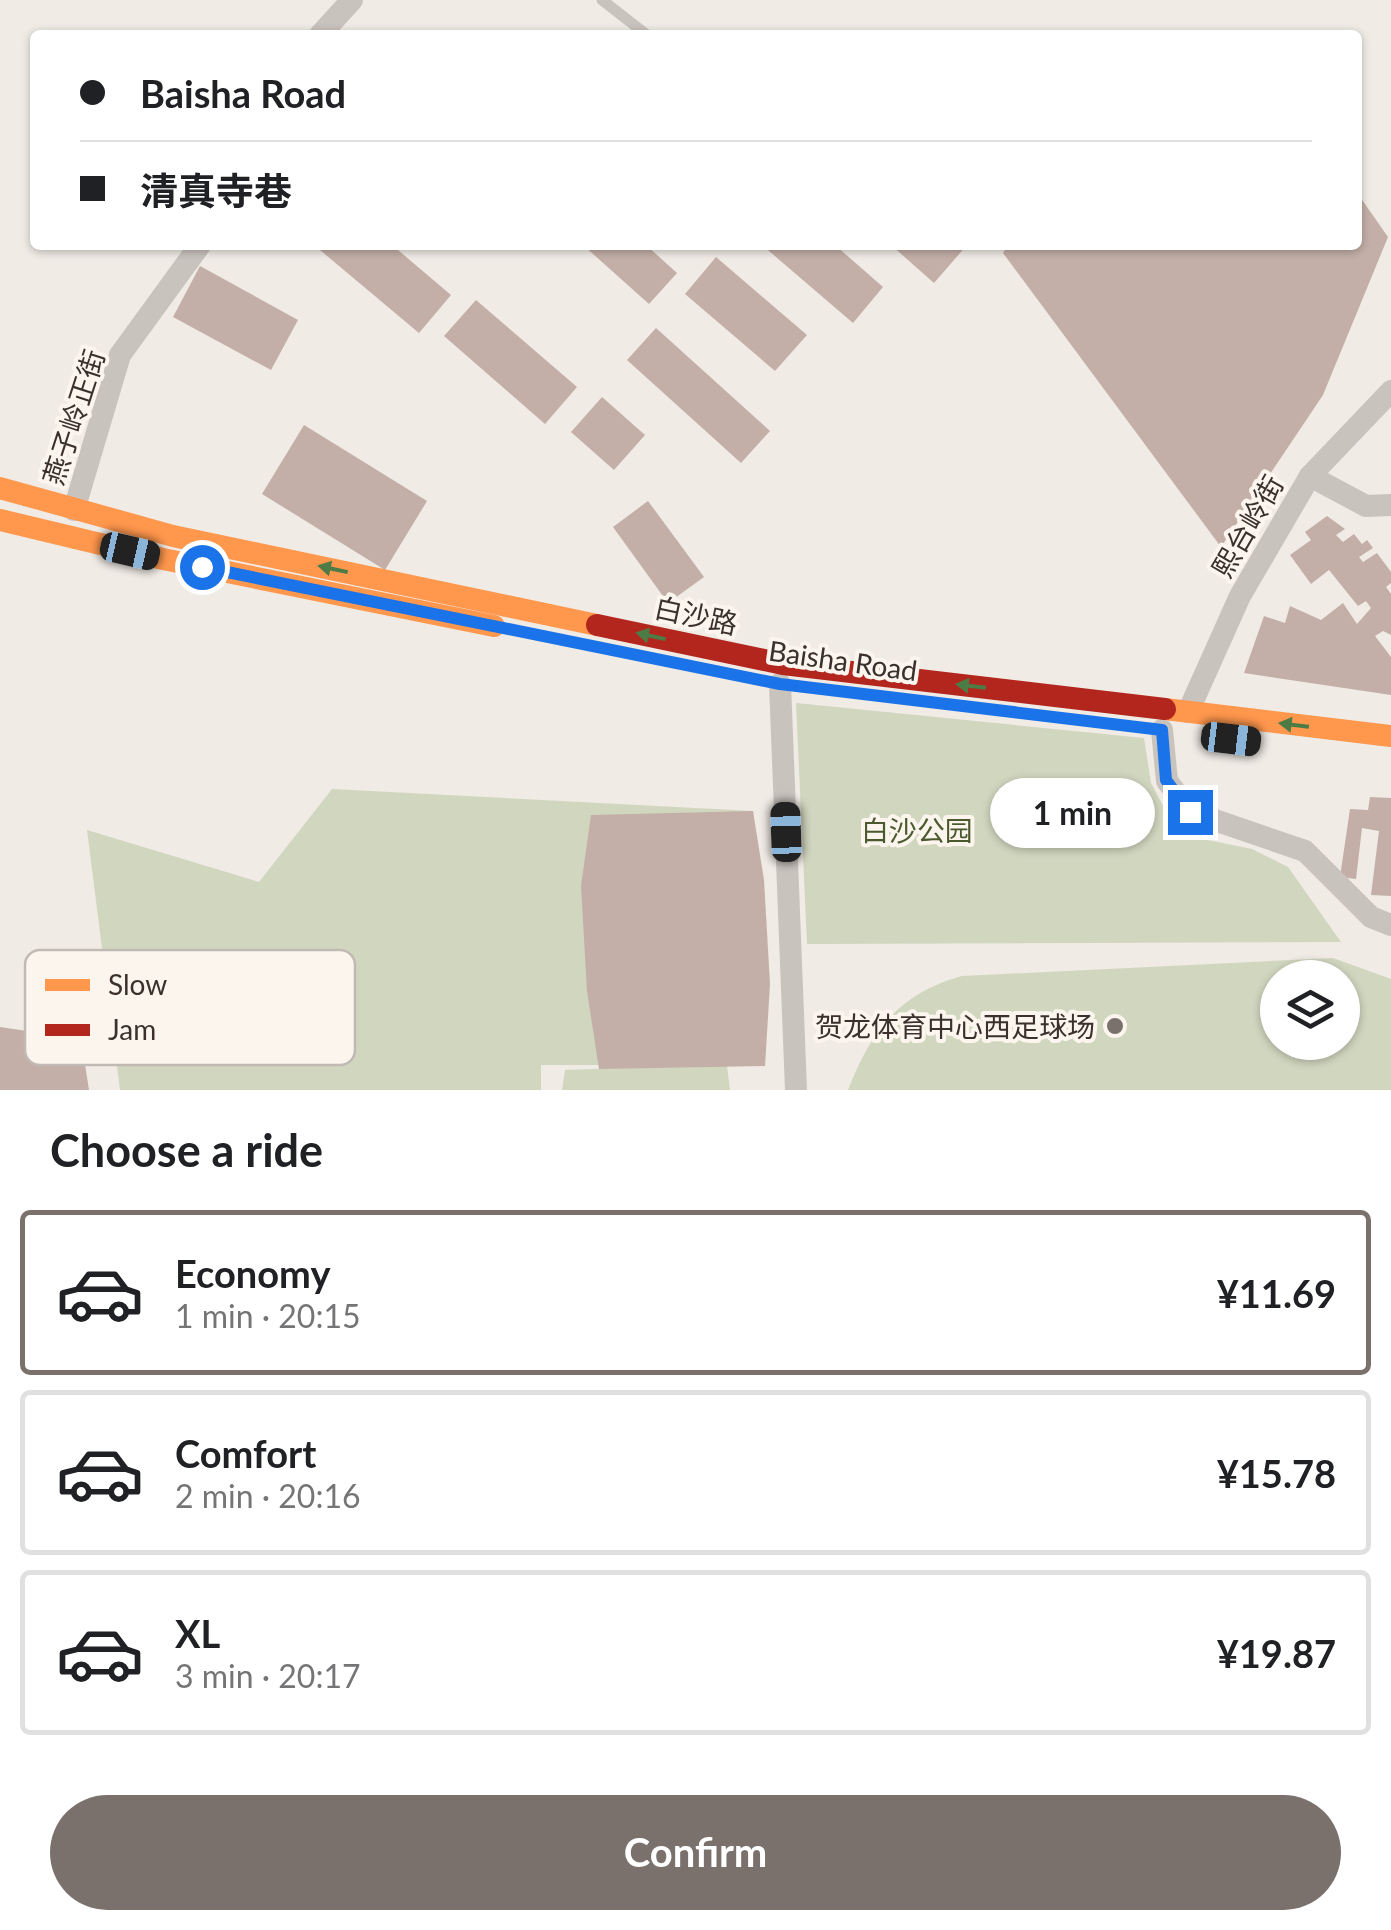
<!DOCTYPE html>
<html lang="en">
<head>
<meta charset="utf-8">
<style>
  body { margin:0; font-family:Lato,"Noto Sans SC",sans-serif; background:#f2f2f2; color:#202124; height:100vh; display:flex; flex-direction:column; font-size:38px; white-space:nowrap }
  * { box-sizing:border-box; margin:0 }
  p { font-size:32px; color:#757577 }
  .icon { flex:none; width:55px; height:55px; fill:none; stroke:currentColor; stroke-width:2; stroke-linecap:round; stroke-linejoin:round }
  .map { position:relative; height:1090px; overflow:hidden }
  .details { display:flex; flex-direction:column; background:#fff; flex:1 }
  .details>* { flex:none }
  .hud { position:absolute; left:30px; top:30px; width:1332px; height:220px; border-radius:10px; box-shadow:0 2px 8px #0004; display:grid; align-content:center; height:220px; padding:0 50px; background:#fff }
  .fabs { position:absolute; left:1260px; top:960px; display:grid; gap:20px }
  .fabs a { display:grid; place-items:center; width:100px; height:100px; border-radius:50%; background:#fff; box-shadow:0 2px 8px #0004; font-size:50px }
  .end { position:absolute; width:45px; height:45px; margin:-22px; border:12px solid #1a73e8; background:#fff; box-shadow:0 0 0 5px #fff }
  .from { border-radius:50% }
  .bubble { position:absolute; height:70px; border-radius:35px; background:#fff; box-shadow:0 2px 8px #0004; font-size:32px; font-weight:700; line-height:70px; text-align:center }
  .car { position:absolute; width:30px; height:60px; margin:-30px -15px; border-radius:12px; box-shadow:0 0 8px 2px #0007; background:linear-gradient(#222 24%,#8ab4d8 0 40%,#222 0 76%,#8ab4d8 0 86%,#222 0) }
  .hud b { display:flex; align-items:center; gap:35px; height:95px; font-size:38px }
  .hud b+b { border-top:2px solid #e0e0e0 }
  .hud i { width:25px; height:25px; background:#202124 }
  ul { padding:0; list-style:none }
  li { display:flex; align-items:center; gap:30px; height:165px; margin:0 20px 15px; padding:0 30px; border:5px solid #e0e0e0; border-radius:10px }
  li div { flex:1 }
  li b { display:block; font-size:38px }
  li em { font-style:normal; font-weight:700 }
  li.on { border-color:#7a716c }
  li>.icon { width:90px; height:90px; stroke-width:1.5 }
  h2 { padding:0 50px; font-size:45px; line-height:120px }
  .action { display:flex; gap:20px; margin-top:auto; padding:20px 50px }
  .action a { flex:1; height:115px; border-radius:60px; background:#7a716c; color:#fff; font-size:40px; font-weight:700; line-height:115px; text-align:center }
  .map>svg:first-child { display:block }
</style>
</head>
<body>
<div class="map">
<svg width="1391" height="1090" viewBox="0 0 1391 1090">
  <rect width="100%" height="100%" fill="#f0ebe5"/>
  <g fill="#d1d6bf" fill-rule="evenodd">
    <polygon points="796,703 1144,738 1151,783 1178,834 1252,849 1288,867 1341,942 807,944"/>
    <polygon points="332,789 753,811 765,1066 727,1066 730,1090 562,1090 565,1070 707,1065 541,1065 541,1090 120,1090 87,830 259,882"/>
    <path d="M1333 958 1391 979V1090H848C871 1031 899 993 962 976ZM1278 978H1342V1042H1278Z"/>
  </g>
  <g fill="#c3afa7">
    <polygon points="1358,194 1388,237 1323,395 1221,547 1003,253 1008,245 1358,245"/>
    <polygon points="314,245 392,245 451,295 419,333"/>
    <polygon points="583,245 646,245 677,273 649,304"/>
    <polygon points="762,245 835,245 883,287 853,323"/>
    <polygon points="891,245 967,245 934,283"/>
    <polygon points="716,257 807,335 775,371 685,294"/>
    <polygon points="200,266 298,320 271,370 173,317"/>
    <polygon points="476,300 577,387 545,424 444,336"/>
    <polygon points="656,328 770,431 741,463 627,360"/>
    <polygon points="602,397 645,435 614,470 571,432"/>
    <polygon points="304,425 427,501 385,570 262,494"/>
    <polygon points="648,501 704,577 668,603 613,527"/>
    <polygon points="1327,516 1345,529 1336,535 1343,542 1354,534 1362,544 1367,540 1373,548 1359,557 1363,562 1377,553 1391,572 1391,583 1386,587 1391,594 1391,635 1383,631 1375,636 1391,657 1391,695 1244,673 1264,616 1285,623 1290,606 1321,620 1343,603 1357,624 1371,608 1366,601 1358,606 1329,570 1311,584 1290,555 1311,540 1305,532"/>
    <polygon points="1370,797 1391,798 1391,896 1371,895 1379,831 1362,828 1356,879 1340,877 1350,809 1368,810"/>
    <polygon points="753,811 764,880 770,984 765,1066 599,1069 587,991 581,886 591,815"/>
    <polygon points="0,1027 81,1039 89,1090 0,1090"/>
  </g>
  <g fill="none" stroke-linecap="round" stroke-linejoin="round">
    <polyline stroke="#c9c3be" stroke-width="11" points="602,0 647,35"/>
    <g stroke="#c9c3be" stroke-width="22">
      <polyline points="320,35 352,0"/>
      <polyline points="1310,476 1366,506 1391,505"/>
      <polyline points="74,510 120,355 200,245"/>
      <polyline points="780,684 796,1090"/>
      <polyline points="1188,712 1240,596 1310,476 1391,391"/>
      <polyline points="1162,730 1167,781 1191,812 1305,851 1371,917 1391,925"/>
    </g>
    <g stroke="#ff974d" stroke-width="22">
      <polyline points="0,488 173,536 597,625"/>
      <polyline points="0,520 163,559 494,626"/>
      <polyline points="1165,709 1391,736"/>
    </g>
    <polyline stroke="#b3261e" stroke-width="22" points="597,625 783,664 1165,709"/>
  </g>
  <defs><path id="oneway-solid" d="M-6-.8H1V-3.2L6.5 0L1 3.2V.8H-6Z" transform="scale(2.5)"/></defs>
  <g fill="#4d7b46">
    <use href="#oneway-solid" transform="translate(333 569) rotate(-168)"/>
    <use href="#oneway-solid" transform="translate(651 636) rotate(-168)"/>
    <use href="#oneway-solid" transform="translate(971 686) rotate(-173)"/>
    <use href="#oneway-solid" transform="translate(1294 725) rotate(-173)"/>
  </g>
  <g fill="none" stroke-linecap="round" stroke-linejoin="round">
    <polyline stroke="#1a73e8" stroke-width="12" points="202,567 780,684 1162,730 1166,780 1190,812"/>
  </g>
  <circle fill="#7a716c" stroke="#fbf5ee" stroke-width="4" cx="1115" cy="1026" r="10"/>
  <g text-anchor="middle" dominant-baseline="central" stroke-width="8" stroke-linejoin="round" paint-order="stroke">
    <g font-size="28" fill="#3b302b" stroke="#fbf5ee">
      <text transform="translate(73 417) rotate(-72)">燕子岭正街</text>
      <text transform="translate(1247 526) rotate(-60)">熙台岭街</text>
      <text transform="translate(696 615) rotate(12)">白沙路</text>
      <text transform="translate(843 660) rotate(8)">Baisha Road</text>
    </g>
    <g font-size="28" fill="#4a5a2e" stroke="#fbf5ee">
      <text x="917" y="830">白沙公园</text>
    </g>
    <g font-size="28" fill="#3b302b" stroke="#fbf5ee" text-anchor="end">
      <text x="1095" y="1026">贺龙体育中心西足球场</text>
    </g>
  </g>
  <rect x="25" y="950" width="330" height="115" rx="15" fill="#fbf5ee" stroke="#c1bab4" stroke-width="2.5"/>
  <rect x="45" y="979" width="45" height="12" fill="#ff974d"/>
  <rect x="45" y="1024" width="45" height="12" fill="#b3261e"/>
  <g font-size="28" fill="#3b302b">
    <text x="108" y="995">Slow</text>
    <text x="108" y="1040">Jam</text>
  </g>
</svg>
<div class="fabs">
<a><svg class="icon" aria-label="layers" viewBox="0 0 24 24"><path d="M12 4l9 5-9 5-9-5zM3 14l9 5 9-5"/></svg></a>
</div>
<i class="end from" style="left:202px;top:567px"></i>
<i class="end" style="left:1190px;top:812px"></i>
<div class="bubble" style="left:990px;top:778px;width:165px">1 min</div>
<i class="car" style="left:130px;top:551px;rotate:103deg"></i>
<i class="car" style="left:1231px;top:739px;rotate:97deg"></i>
<i class="car" style="left:786px;top:832px;rotate:358deg"></i>
<div class="hud">
<b><i class="from"></i>Baisha Road</b>
<b><i></i>清真寺巷</b>
</div>
</div>
<section class="details">
<h2>Choose a ride</h2>
<ul>
<li class="on"><svg class="icon" aria-label="car" viewBox="0 0 24 24"><path d="M5 17H2v-5l4-1 3-4h7l3 4 3 1v5h-3M9 17h6M6 11h13"/><circle cx="7" cy="17" r="2"/><circle cx="17" cy="17" r="2"/></svg><div><b>Economy</b><p>1 min · 20:15</p></div><em>¥11.69</em></li>
<li><svg class="icon" aria-label="car" viewBox="0 0 24 24"><path d="M5 17H2v-5l4-1 3-4h7l3 4 3 1v5h-3M9 17h6M6 11h13"/><circle cx="7" cy="17" r="2"/><circle cx="17" cy="17" r="2"/></svg><div><b>Comfort</b><p>2 min · 20:16</p></div><em>¥15.78</em></li>
<li><svg class="icon" aria-label="car" viewBox="0 0 24 24"><path d="M5 17H2v-5l4-1 3-4h7l3 4 3 1v5h-3M9 17h6M6 11h13"/><circle cx="7" cy="17" r="2"/><circle cx="17" cy="17" r="2"/></svg><div><b>XL</b><p>3 min · 20:17</p></div><em>¥19.87</em></li>
</ul>
<div class="action"><a>Confirm</a></div>
</section>
</body>
</html>
